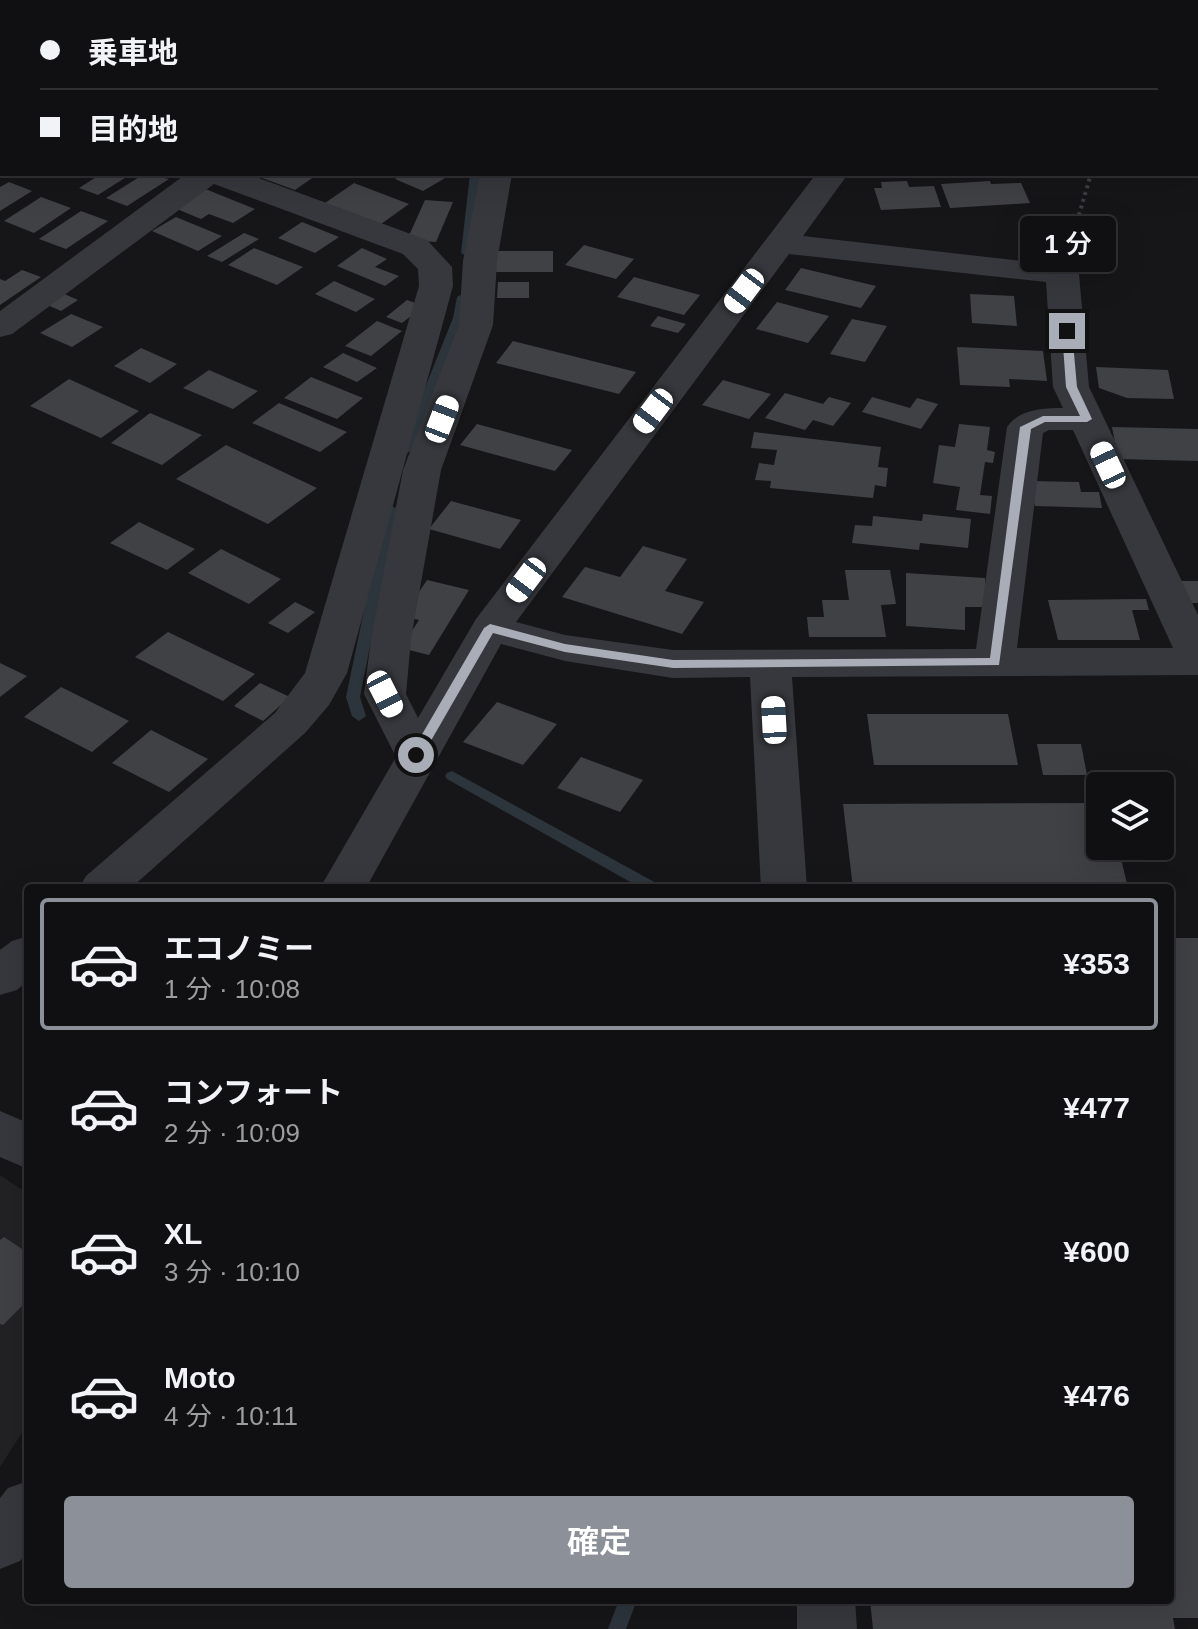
<!DOCTYPE html>
<html lang="ja">
<head>
<meta charset="utf-8">
<style>
  body { margin:0; font-family:Arial,"Noto Sans JP",sans-serif; background:#19191b; color:#f1f3f6; height:100vh; display:flex; flex-direction:column; font-size:30px; white-space:nowrap }
  * { box-sizing:border-box; margin:0 }
  p { font-size:26px; color:#9c9d9f }
  .icon { flex:none; width:44px; height:44px; fill:none; stroke:currentColor; stroke-width:2; stroke-linecap:round; stroke-linejoin:round }
  .map { position:relative; flex:1; overflow:hidden }
  .sheet { position:absolute; left:24px; top:884px; width:1150px; height:720px; display:flex; flex-direction:column; background:#101012; border-radius:8px; box-shadow:0 8px 32px #0002,0 0 0 2px #303032 }
  .sheet>* { flex:none }
  .banner { position:absolute; left:0px; top:0px; width:1198px; height:176px; box-shadow:0 8px 32px #0002,0 0 0 2px #303032; display:grid; align-content:center; height:176px; padding:0 40px; background:#101012 }
  .controls { position:absolute; left:1086px; top:772px; display:grid; gap:16px }
  .controls a { display:grid; place-items:center; width:88px; height:88px; border-radius:8px; background:#101012; box-shadow:0 8px 32px #0002,0 0 0 2px #303032; font-size:40px }
  .end { position:absolute; width:36px; height:36px; margin:-18px; border:10px solid #a8adb8; background:#111; box-shadow:0 0 0 4px #111 }
  .from { border-radius:50% }
  .bubble { position:absolute; height:56px; border-radius:8px; background:#101012; box-shadow:0 8px 32px #0002,0 0 0 2px #303032; font-size:26px; font-weight:600; line-height:56px; text-align:center }
  .car { position:absolute; width:24px; height:48px; margin:-24px -12px; border-radius:10px; box-shadow:0 0 6px 2px #0007; background:linear-gradient(#fff 24%,#345 0 40%,#fff 0 76%,#345 0 86%,#fff 0) }
  .banner b { display:flex; align-items:center; gap:28px; height:76px; font-size:30px }
  .banner b+b { border-top:2px solid #303032 }
  .banner i { width:20px; height:20px; background:#f1f3f6 }
  ul { padding:14px 0 0; list-style:none }
  li { display:flex; align-items:center; gap:24px; height:132px; margin:0 16px 12px; padding:0 24px; border:4px solid transparent; border-radius:8px }
  li div { flex:1 }
  li b { display:block; font-size:30px }
  li em { font-style:normal; font-weight:600 }
  li.selected { border-color:#8c9099 }
  li>.icon { width:72px; height:72px; stroke-width:1.5 }
  .action { display:flex; gap:16px; margin-top:auto; padding:16px 40px }
  .action a { flex:1; height:92px; border-radius:8px; background:#8c9099; color:#fff; font-size:32px; font-weight:600; line-height:92px; text-align:center }
  .map>svg:first-child { display:block }
</style>
</head>
<body>
<div class="map">
<svg width="1198" height="1629" viewBox="0 0 1198 1629">
  <rect width="100%" height="100%" fill="#161618"/>
  <polygon fill="#222225" points="0,1175 28,1194 28,1423 0,1467"/>
  <g fill="none" stroke-linecap="round" stroke-linejoin="round">
    <g fill="#2c353c" fill-rule="evenodd">
      <rect x="473" y="0" width="10" height="2"/>
      <polygon points="470,174 480,174 471,253 466,256 461,253"/>
      <polygon points="462,294 467,297 465,318 412,450 406,454 402,453 400,450 453,318 457,297"/>
      <polygon points="391,505 397,509 360,697 366,716 359,721 352,716 346,697 385,509"/>
      <polygon points="452,771 658,884 660,888 641,888 447,779 445,776 447,773"/>
      <polygon points="619,1600 637,1600 626,1629 608,1629"/>
    </g>
  </g>
  <g fill="#404145">
    <polygon points="101,174 131,174 98,195 79,188"/>
    <polygon points="144,174 169,179 127,206 106,198"/>
    <polygon points="268,174 318,174 295,190 262,178"/>
    <polygon points="404,174 452,174 423,191 395,179"/>
    <polygon points="907,181 909,187 934,186 941,207 881,210 874,188 882,188 881,182"/>
    <polygon points="990,181 991,184 1021,183 1030,203 950,208 941,184"/>
    <polygon points="9,182 32,191 0,211 0,187"/>
    <polygon points="354,183 409,204 381,224 325,203"/>
    <polygon points="203,188 255,209 233,223 209,214 201,219 172,207"/>
    <polygon points="41,197 71,208 34,233 4,221"/>
    <polygon points="425,200 453,202 436,242 407,240"/>
    <polygon points="81,211 108,221 66,249 39,239"/>
    <polygon points="176,217 222,236 198,251 152,231"/>
    <polygon points="302,222 339,237 315,253 278,238"/>
    <polygon points="244,233 259,239 222,262 207,256"/>
    <polygon points="584,245 634,259 616,279 565,265"/>
    <polygon points="254,248 303,267 277,285 228,265"/>
    <polygon points="362,248 387,259 375,267 399,276 385,286 337,266"/>
    <polygon points="493,251 553,251 553,272 492,272"/>
    <polygon points="801,268 876,286 861,308 785,290"/>
    <polygon points="22,270 41,277 0,305 0,279 5,281"/>
    <polygon points="634,277 700,295 684,315 617,297"/>
    <polygon points="334,281 375,299 356,312 315,294"/>
    <polygon points="498,282 529,282 529,298 497,298"/>
    <polygon points="60,292 78,300 61,311 43,303"/>
    <polygon points="970,294 1014,296 1017,326 972,323"/>
    <polygon points="407,300 424,306 402,323 386,317"/>
    <polygon points="777,302 829,316 808,343 756,329"/>
    <polygon points="71,314 103,327 72,347 40,333"/>
    <polygon points="658,316 686,324 678,333 650,326"/>
    <polygon points="852,319 887,326 865,362 830,354"/>
    <polygon points="377,321 402,331 371,356 345,346"/>
    <polygon points="513,341 636,372 619,394 496,363"/>
    <polygon points="957,347 1043,351 1047,381 1009,379 1010,387 960,385"/>
    <polygon points="141,348 177,364 150,383 114,366"/>
    <polygon points="343,353 377,368 357,382 323,367"/>
    <polygon points="1096,367 1168,370 1174,399 1127,398 1099,388"/>
    <polygon points="209,370 258,391 233,409 183,388"/>
    <polygon points="311,377 363,398 337,419 284,398"/>
    <polygon points="69,379 139,411 101,438 30,406"/>
    <polygon points="723,380 771,394 749,419 702,405"/>
    <polygon points="785,393 823,404 829,397 851,403 833,426 813,420 805,430 765,418"/>
    <polygon points="872,397 910,408 917,398 938,404 921,429 862,412"/>
    <polygon points="279,403 347,432 320,452 252,423"/>
    <polygon points="150,413 202,435 162,465 111,443"/>
    <polygon points="477,424 572,450 555,471 460,445"/>
    <polygon points="959,424 990,427 987,450 995,452 993,463 985,462 980,495 992,496 990,514 956,510 960,487 933,483 939,445 955,447"/>
    <polygon points="1112,427 1198,429 1198,461 1118,459"/>
    <polygon points="754,432 881,447 878,467 888,468 886,487 875,485 873,498 770,488 771,481 755,480 759,463 774,465 777,450 751,448"/>
    <polygon points="226,445 317,488 268,524 176,479"/>
    <polygon points="1030,481 1079,482 1081,492 1099,492 1102,508 1035,506"/>
    <polygon points="451,501 521,520 500,549 429,529"/>
    <polygon points="923,514 971,519 968,548 920,543 919,550 852,543 855,525 872,526 873,516 922,521"/>
    <polygon points="139,522 195,549 167,570 110,543"/>
    <polygon points="643,546 687,559 665,591 704,602 682,634 562,597 585,567 620,577"/>
    <polygon points="221,549 281,579 249,604 188,573"/>
    <polygon points="845,570 890,570 896,604 881,605 886,637 809,637 807,617 824,617 822,600 849,600"/>
    <polygon points="906,573 985,578 986,607 965,607 965,630 906,626"/>
    <polygon points="427,580 469,590 429,655 401,648 419,620 403,616"/>
    <polygon points="1172,581 1198,581 1198,603 1179,603"/>
    <polygon points="1146,599 1149,610 1132,610 1140,640 1058,640 1048,600"/>
    <polygon points="295,602 315,612 288,633 268,623"/>
    <polygon points="168,632 255,674 223,701 135,657"/>
    <polygon points="0,663 27,676 0,697"/>
    <polygon points="260,683 290,697 263,721 234,706"/>
    <polygon points="61,687 129,721 92,752 24,717"/>
    <polygon points="497,702 557,724 523,765 463,742"/>
    <polygon points="867,714 1008,714 1018,765 874,765"/>
    <polygon points="151,730 208,759 169,792 112,763"/>
    <polygon points="1037,744 1081,744 1087,775 1043,775"/>
    <polygon points="581,757 643,780 620,812 557,788"/>
    <polygon points="1100,803 1100,846 1118,846 1128,888 853,888 843,804"/>
    <polygon points="1170,938 1198,938 1198,1618 1173,1618 1175,1629 873,1629 870,1600 1170,1600"/>
    <polygon points="4,1237 28,1253 28,1300 3,1325 0,1324 0,1240"/>
  </g>
  <g fill="none" stroke-linecap="round" stroke-linejoin="round">
    <polyline stroke="#3d3f44" stroke-width="4" stroke-dasharray="3 4" stroke-linecap="butt" points="1071,242 1091,174"/>
    <g fill="#37383d" fill-rule="evenodd">
      <rect x="0" y="78" width="2" height="18"/>
      <polygon points="186,174 248,174 427,240 452,267 453,286 347,673 329,705 305,733 131,888 79,888 86,876 275,713 305,673 419,286 418,269 403,254 214,184 12,334 0,337 0,311"/>
      <path d="M480 174H512L497 261 493 325 441 470 411 639 406 694 418 718 476 619 816 174H848L803 236 1074 267 1079 274 1089 387 1198 615V675L792 677 807 888H761L750 677 673 678 565 661 501 644 366 888H320L396 757 364 694 371 639 403 470 459 325 463 261ZM789 254 1046 282 1053 387 1063 408C1043 408 1019 409 1007 427L976 649 673 650 565 635 516 622ZM1049 430H1073L1173 648H1017L1043 433Z"/>
      <polygon points="28,936 28,980 17,990 0,995 0,950 12,941"/>
      <polygon points="0,1111 28,1123 28,1169 0,1157"/>
      <polygon points="28,1481 28,1551 20,1561 0,1569 0,1498 8,1488"/>
      <polygon points="797,1600 855,1600 857,1629 797,1629"/>
    </g>
  </g>
  <polygon fill="#a8adb8" points="1067,328 1072,331 1077,387 1092,419 1087,422 1045,422 1031,429 999,665 673,668 565,652 493,633 421,758 412,758 410,755 484,628 490,624 565,644 673,660 990,658 1020,427 1043,416 1080,416 1066,387 1062,331"/>
</svg>
<div class="controls">
<a><svg class="icon" aria-label="layers" viewBox="0 0 24 24"><path d="M12 4l9 5-9 5-9-5zM3 14l9 5 9-5"/></svg></a>
</div>
<i class="end from" style="left:416px;top:755px"></i>
<i class="end" style="left:1067px;top:331px"></i>
<div class="bubble" style="left:1020px;top:216px;width:96px">1 分</div>
<i class="car" style="left:744px;top:291px;rotate:217deg"></i>
<i class="car" style="left:653px;top:411px;rotate:217deg"></i>
<i class="car" style="left:442px;top:419px;rotate:21deg"></i>
<i class="car" style="left:1108px;top:465px;rotate:335deg"></i>
<i class="car" style="left:526px;top:580px;rotate:217deg"></i>
<i class="car" style="left:385px;top:694px;rotate:153deg"></i>
<i class="car" style="left:774px;top:720px;rotate:357deg"></i>
<div class="banner">
<b><i class="from"></i>乗車地</b>
<b><i></i>目的地</b>
</div>
<section class="sheet">
<ul>
<li class="selected"><svg class="icon" aria-label="car" viewBox="0 0 24 24"><path d="M5 17H2v-5l4-1 3-4h7l3 4 3 1v5h-3M9 17h6M6 11h13"/><circle cx="7" cy="17" r="2"/><circle cx="17" cy="17" r="2"/></svg><div><b>エコノミー</b><p>1 分 · 10:08</p></div><em>¥353</em></li>
<li><svg class="icon" aria-label="car" viewBox="0 0 24 24"><path d="M5 17H2v-5l4-1 3-4h7l3 4 3 1v5h-3M9 17h6M6 11h13"/><circle cx="7" cy="17" r="2"/><circle cx="17" cy="17" r="2"/></svg><div><b>コンフォート</b><p>2 分 · 10:09</p></div><em>¥477</em></li>
<li><svg class="icon" aria-label="car" viewBox="0 0 24 24"><path d="M5 17H2v-5l4-1 3-4h7l3 4 3 1v5h-3M9 17h6M6 11h13"/><circle cx="7" cy="17" r="2"/><circle cx="17" cy="17" r="2"/></svg><div><b>XL</b><p>3 分 · 10:10</p></div><em>¥600</em></li>
<li><svg class="icon" aria-label="car" viewBox="0 0 24 24"><path d="M5 17H2v-5l4-1 3-4h7l3 4 3 1v5h-3M9 17h6M6 11h13"/><circle cx="7" cy="17" r="2"/><circle cx="17" cy="17" r="2"/></svg><div><b>Moto</b><p>4 分 · 10:11</p></div><em>¥476</em></li>
</ul>
<div class="action"><a>確定</a></div>
</section>
</div>
</body>
</html>
